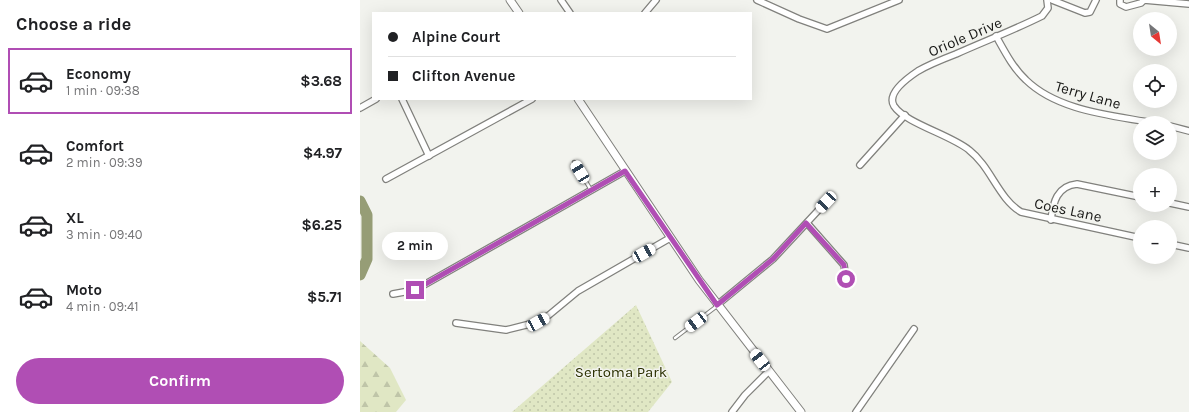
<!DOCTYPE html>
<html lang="en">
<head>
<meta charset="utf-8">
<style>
  body { margin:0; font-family:Karla,sans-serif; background:#f2f2f2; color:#202124; height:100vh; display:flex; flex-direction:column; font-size:15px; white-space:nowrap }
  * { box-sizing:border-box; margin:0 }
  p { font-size:13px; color:#757577 }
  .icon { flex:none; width:22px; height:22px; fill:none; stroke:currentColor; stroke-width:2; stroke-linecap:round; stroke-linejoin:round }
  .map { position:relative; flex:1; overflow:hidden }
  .sheet { display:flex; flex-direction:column; background:#fff; width:360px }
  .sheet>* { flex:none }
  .banner { position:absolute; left:12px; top:12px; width:380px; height:88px; border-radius:0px; box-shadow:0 4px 16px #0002; display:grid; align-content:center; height:88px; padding:0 16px; background:#fff }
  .needle { width:26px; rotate:150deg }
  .controls { position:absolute; left:773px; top:12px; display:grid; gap:8px }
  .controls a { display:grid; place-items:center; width:44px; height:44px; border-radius:50%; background:#fff; box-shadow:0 4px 16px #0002; font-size:20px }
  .end { position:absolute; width:18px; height:18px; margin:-9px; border:5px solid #b04eb4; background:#fff; box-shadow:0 0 0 2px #fff }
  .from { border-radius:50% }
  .bubble { position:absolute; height:28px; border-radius:14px; background:#fff; box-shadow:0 4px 16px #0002; font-size:13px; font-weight:700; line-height:28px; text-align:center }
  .car { position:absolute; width:12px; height:24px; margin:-12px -6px; border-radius:5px; box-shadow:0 0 3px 1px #0007; background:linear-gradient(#fff 24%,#345 0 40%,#fff 0 76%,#345 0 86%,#fff 0) }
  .banner b { display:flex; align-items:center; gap:14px; height:38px; font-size:15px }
  .banner b+b { border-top:1px solid #e0e0e0 }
  .banner i { width:10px; height:10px; background:#202124 }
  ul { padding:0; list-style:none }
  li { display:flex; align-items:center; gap:12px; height:66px; margin:0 8px 6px; padding:0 8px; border:2px solid transparent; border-radius:0px }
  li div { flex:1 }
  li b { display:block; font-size:15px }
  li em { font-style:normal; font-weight:700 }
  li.selected { border-color:#b04eb4 }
  li>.icon { width:36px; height:36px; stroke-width:1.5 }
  h2 { padding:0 16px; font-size:18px; line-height:48px }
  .cta { display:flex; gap:8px; margin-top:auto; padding:8px 16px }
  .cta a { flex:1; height:46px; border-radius:24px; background:#b04eb4; color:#fff; font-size:16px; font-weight:700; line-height:46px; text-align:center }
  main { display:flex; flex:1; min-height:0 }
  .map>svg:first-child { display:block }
</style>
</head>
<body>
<main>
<section class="sheet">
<h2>Choose a ride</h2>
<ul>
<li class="selected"><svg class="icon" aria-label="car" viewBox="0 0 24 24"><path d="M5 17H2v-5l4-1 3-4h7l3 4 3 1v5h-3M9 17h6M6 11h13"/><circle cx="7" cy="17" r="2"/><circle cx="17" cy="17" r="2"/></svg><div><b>Economy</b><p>1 min · 09:38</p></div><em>$3.68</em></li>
<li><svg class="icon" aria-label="car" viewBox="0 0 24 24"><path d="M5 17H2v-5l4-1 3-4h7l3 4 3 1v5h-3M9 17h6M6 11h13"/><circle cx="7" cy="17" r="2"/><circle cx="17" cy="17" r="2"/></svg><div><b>Comfort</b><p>2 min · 09:39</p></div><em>$4.97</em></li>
<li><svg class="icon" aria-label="car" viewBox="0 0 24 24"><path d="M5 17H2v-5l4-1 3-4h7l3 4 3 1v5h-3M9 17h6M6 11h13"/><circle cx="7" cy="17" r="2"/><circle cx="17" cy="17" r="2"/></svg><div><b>XL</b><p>3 min · 09:40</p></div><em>$6.25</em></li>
<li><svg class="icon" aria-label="car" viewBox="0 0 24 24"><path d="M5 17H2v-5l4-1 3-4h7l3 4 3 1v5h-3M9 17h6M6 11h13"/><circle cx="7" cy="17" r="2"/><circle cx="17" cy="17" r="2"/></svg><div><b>Moto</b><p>4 min · 09:41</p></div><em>$5.71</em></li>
</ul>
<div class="cta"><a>Confirm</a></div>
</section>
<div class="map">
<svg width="829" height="412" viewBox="0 0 829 412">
  <defs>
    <pattern id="forest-firs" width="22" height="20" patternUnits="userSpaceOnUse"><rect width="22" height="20" fill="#e0e7c4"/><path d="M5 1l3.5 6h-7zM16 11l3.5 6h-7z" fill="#bfc5a8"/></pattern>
    <pattern id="park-dots" width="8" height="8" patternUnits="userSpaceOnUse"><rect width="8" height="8" fill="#e0e7c4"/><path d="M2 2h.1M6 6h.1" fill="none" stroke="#bfc5a8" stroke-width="1.8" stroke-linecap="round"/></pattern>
  </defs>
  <rect width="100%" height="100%" fill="#f2f3ee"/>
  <polygon fill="url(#forest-firs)" points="0,341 30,368 46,400 36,412 0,412"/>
  <polygon fill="url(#park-dots)" points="276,305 312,382 288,412 152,412"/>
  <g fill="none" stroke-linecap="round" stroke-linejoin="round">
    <polyline stroke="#969d76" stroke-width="11" points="0,201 7,215 7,259 0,275"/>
    <g stroke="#81817d" stroke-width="4.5">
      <g id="service">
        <polyline points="214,162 231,190"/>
        <polyline points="315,338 357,306"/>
      </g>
    </g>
    <g stroke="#81817d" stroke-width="8">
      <g id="minor">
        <polyline points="201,0 210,13"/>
        <polyline points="397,0 439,19 467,29 539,0"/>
        <path d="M687 0 688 8 682 16C654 30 625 41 596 54 583 59 570 64 558 71 549 77 526 93 534 106 545 123 591 135 609 150 631 167 638 198 661 212L780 238"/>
        <polyline points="692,0 725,13 730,12 736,0"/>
        <polyline points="760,0 760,4 766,7 781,3 784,0 829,4"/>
        <polyline points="285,13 296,0"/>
        <path d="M636 36C645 52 653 68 666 80 698 111 751 115 793 123"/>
        <polyline points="42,99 69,156"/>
        <polyline points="0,108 16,99"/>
        <polyline points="810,126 829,131"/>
        <polyline points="500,165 545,115"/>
        <polyline points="26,179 172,99"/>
        <polyline points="810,203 829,207"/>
        <path d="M691 220C693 202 697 186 717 184L780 197"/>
        <polyline points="447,223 484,265 486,279"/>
        <polyline points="810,244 829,248"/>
        <polyline points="33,294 55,290 265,171"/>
        <polyline points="357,305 413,259 466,202"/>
        <polyline points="96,323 146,330 178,322 189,315 218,291 310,238"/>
        <polyline points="372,412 385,395 409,371"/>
        <polyline points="496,412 554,329"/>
      </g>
    </g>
    <g stroke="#81817d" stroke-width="9">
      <g id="tertiary">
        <polyline points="150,0 159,13"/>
        <polyline points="218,99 339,280 441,412"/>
      </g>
    </g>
    <use href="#service" stroke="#fff" stroke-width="2.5"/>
    <use href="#minor" stroke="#fff" stroke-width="5.5"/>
    <use href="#tertiary" stroke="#fff" stroke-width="7"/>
  </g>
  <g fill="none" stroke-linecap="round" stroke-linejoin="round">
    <polyline stroke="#b04eb4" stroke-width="5" points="55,290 265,171 357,305 413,259 446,223 484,265 486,279"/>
  </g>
  <g text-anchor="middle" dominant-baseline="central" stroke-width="3" stroke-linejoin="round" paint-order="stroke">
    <g font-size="15" fill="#171715" stroke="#f2f3ee">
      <text transform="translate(605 37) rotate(-23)">Oriole Drive</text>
      <text transform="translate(728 95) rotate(16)">Terry Lane</text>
      <text transform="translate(708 210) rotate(12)">Coes Lane</text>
    </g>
    <g font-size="15" fill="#2b3000" stroke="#f2f3ee">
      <text x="261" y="372">Sertoma Park</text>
    </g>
  </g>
</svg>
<div class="controls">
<a><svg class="needle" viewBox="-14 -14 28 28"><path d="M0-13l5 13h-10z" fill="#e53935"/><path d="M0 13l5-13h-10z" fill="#757577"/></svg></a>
<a><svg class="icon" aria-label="locate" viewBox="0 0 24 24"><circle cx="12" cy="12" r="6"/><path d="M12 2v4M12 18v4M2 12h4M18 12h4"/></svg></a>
<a><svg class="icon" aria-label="layers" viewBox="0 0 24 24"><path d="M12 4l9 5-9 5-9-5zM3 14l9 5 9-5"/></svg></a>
<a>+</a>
<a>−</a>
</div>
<i class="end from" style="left:486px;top:279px"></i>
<i class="end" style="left:55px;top:290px"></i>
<div class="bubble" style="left:22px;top:232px;width:66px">2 min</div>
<i class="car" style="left:220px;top:172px;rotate:329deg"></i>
<i class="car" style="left:466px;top:202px;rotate:223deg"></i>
<i class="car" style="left:284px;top:253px;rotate:61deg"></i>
<i class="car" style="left:178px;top:322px;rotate:61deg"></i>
<i class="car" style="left:336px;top:322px;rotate:233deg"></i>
<i class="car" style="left:400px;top:360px;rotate:322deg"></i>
<div class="banner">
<b><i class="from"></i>Alpine Court</b>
<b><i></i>Clifton Avenue</b>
</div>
</div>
</main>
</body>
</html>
